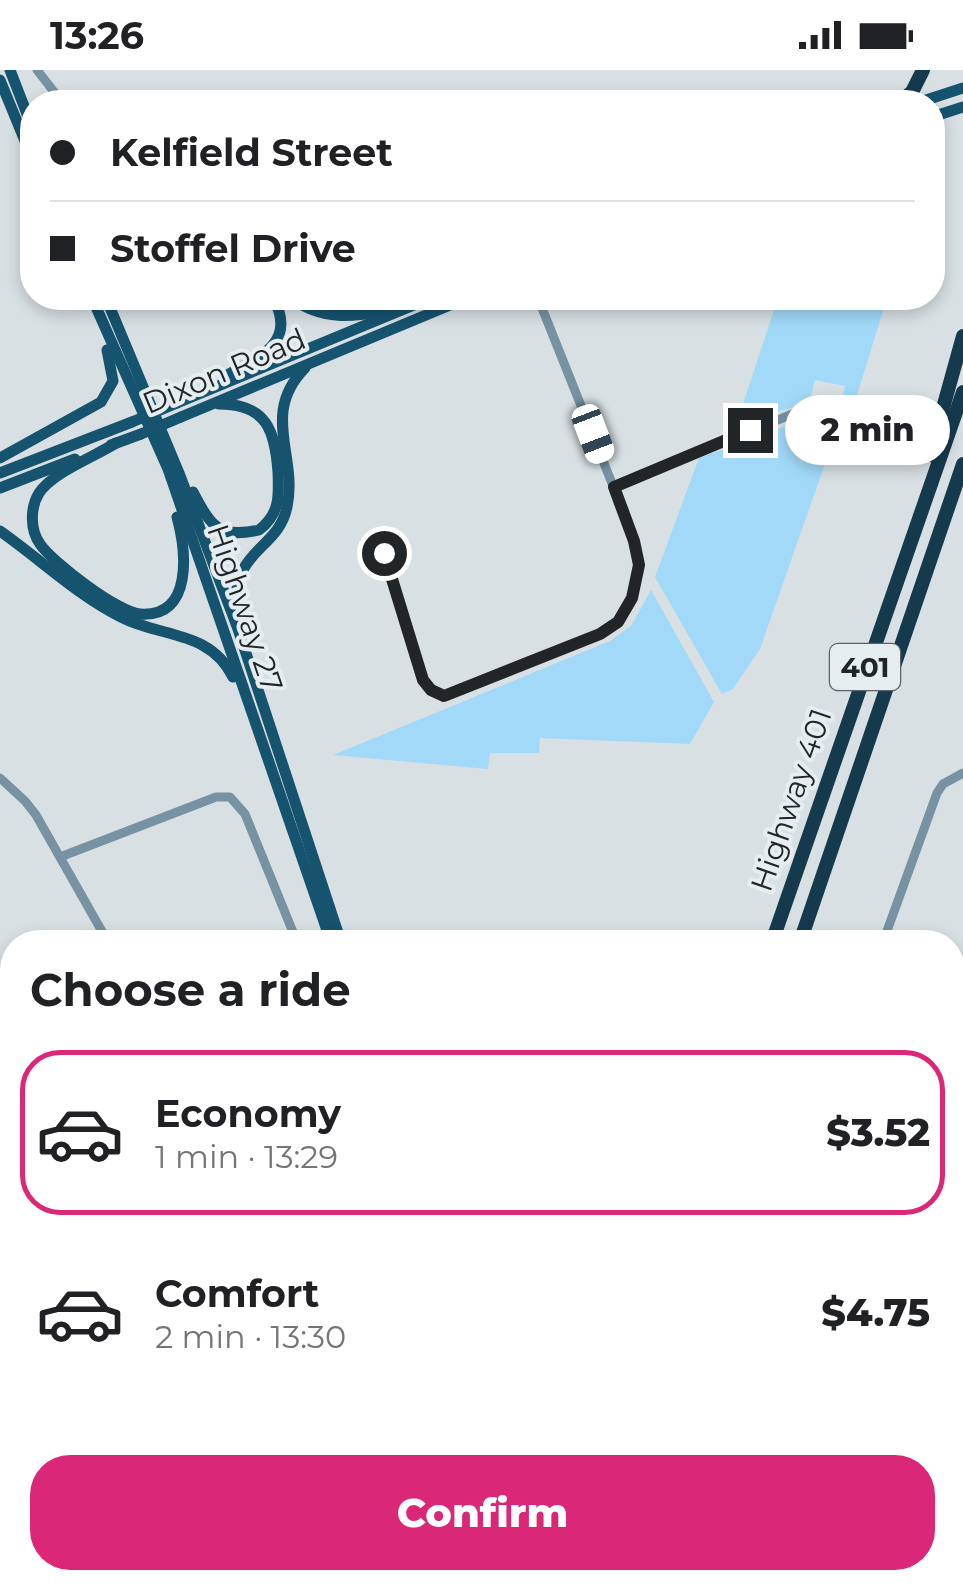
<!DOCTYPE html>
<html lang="en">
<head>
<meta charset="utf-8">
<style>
  body { margin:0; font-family:Montserrat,sans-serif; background:#f6f6f6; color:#202124; height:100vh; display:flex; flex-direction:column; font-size:38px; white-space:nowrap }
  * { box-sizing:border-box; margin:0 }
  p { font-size:32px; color:#757577 }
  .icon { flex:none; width:55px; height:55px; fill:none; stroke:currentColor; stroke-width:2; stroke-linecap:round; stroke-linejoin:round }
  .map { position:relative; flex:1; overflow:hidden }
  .side { position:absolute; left:0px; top:860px; width:965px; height:660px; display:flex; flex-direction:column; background:#fff; border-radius:40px 40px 0 0; box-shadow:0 5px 15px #0003 }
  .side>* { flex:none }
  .banner { position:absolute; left:20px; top:20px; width:925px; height:220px; border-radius:40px; box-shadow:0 5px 15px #0003; display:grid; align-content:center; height:220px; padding:0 30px; background:#fff }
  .end { position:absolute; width:45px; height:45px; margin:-22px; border:12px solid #222527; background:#fff; box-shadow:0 0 0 5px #fff }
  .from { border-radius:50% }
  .bubble { position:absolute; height:70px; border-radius:35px; background:#fff; box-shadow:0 5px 15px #0003; font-size:32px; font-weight:800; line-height:70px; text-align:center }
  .car { position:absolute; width:30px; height:60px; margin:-30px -15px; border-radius:12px; box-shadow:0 0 8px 2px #0007; background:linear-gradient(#fff 24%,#345 0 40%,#fff 0 76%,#345 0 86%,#fff 0) }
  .banner b { display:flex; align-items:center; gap:35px; height:95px; font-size:38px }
  .banner b+b { border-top:2px solid #e0e0e0 }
  .banner i { width:25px; height:25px; background:#202124 }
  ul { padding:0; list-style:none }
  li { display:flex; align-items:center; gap:30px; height:165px; margin:0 20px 15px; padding:0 10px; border:5px solid transparent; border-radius:40px }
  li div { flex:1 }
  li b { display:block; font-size:38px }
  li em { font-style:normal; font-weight:800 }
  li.selected { border-color:#db2777 }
  li>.icon { width:90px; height:90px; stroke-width:1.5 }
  h2 { padding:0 30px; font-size:45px; line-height:120px }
  .primary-button { display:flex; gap:20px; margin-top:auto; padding:20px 30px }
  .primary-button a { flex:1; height:115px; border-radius:40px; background:#db2777; color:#fff; font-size:40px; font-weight:800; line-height:115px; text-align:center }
  .status { display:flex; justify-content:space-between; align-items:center; height:70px; padding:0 50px; background:#fff; direction:ltr }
  .status svg { height:28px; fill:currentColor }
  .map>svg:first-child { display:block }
</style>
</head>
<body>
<div class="status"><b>13:26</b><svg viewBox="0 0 49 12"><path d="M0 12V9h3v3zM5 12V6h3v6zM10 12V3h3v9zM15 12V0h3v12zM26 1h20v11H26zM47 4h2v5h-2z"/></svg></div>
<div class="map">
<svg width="963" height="1520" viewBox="0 0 963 1520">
  <rect width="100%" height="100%" fill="#d8e0e4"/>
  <g fill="#a2d9f9">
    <polygon points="778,228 887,228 853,338 841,334 845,316 815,310 809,333 737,352"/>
    <polygon points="819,344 840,351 760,579 733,619 722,624 655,507 699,388"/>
    <polygon points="651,520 714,632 690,674 540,668 539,683 490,683 488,699 333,685 610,571 631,556"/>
    <polygon points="0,905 12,913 12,1242 0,1238"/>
    <polygon points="953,1209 963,1219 963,1357 953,1348"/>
    <polygon points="101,1508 235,1508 218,1520 76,1520"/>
    <polygon points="285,1508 517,1508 512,1520 298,1520"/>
  </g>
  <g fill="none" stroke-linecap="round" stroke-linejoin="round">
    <g stroke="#559bc0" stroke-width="11">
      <polyline points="0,967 12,976"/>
      <polyline points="0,1185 12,1157"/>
      <polyline points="0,1214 12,1228"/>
      <polyline points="724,1508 724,1520"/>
    </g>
    <g stroke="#7692a3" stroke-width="9">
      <polyline points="37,0 62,32"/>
      <polyline points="614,417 807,338 817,337 851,345"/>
      <path d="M380 471 423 609 431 620 444 626 599 564C635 547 642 506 635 471L538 228"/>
      <polyline points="0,708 25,731 36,745 108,872"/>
      <polyline points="60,787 216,727 230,727 245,744 297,872"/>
      <polyline points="883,872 937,723 943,714 963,703"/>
      <polyline points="952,974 963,984"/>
      <polyline points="952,1099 963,1080"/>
      <polyline points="952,1152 963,1168"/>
      <polyline points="0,1410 12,1440"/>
      <polyline points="952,1412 963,1421"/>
      <polyline points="0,1464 12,1459"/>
      <polyline points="0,1478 12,1473"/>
      <polyline points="40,1508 45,1520"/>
      <polyline points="825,1508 827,1520"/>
      <polyline points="925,1508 930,1520"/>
      <polyline points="243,1520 258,1508"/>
    </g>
    <g stroke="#16536f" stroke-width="11">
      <polyline points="10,0 32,57"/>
      <polyline points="0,10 32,88"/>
      <polyline points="920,32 963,18"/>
      <polyline points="932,47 963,37"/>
      <polyline points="92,228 168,399 331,872"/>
      <polyline points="106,228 179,403 238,559 341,872"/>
      <path d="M291 228C323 251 352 247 389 240"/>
      <path d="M224 307C256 288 299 274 273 228"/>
      <polyline points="177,333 431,228"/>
      <polyline points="181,347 467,228"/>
      <path d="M116 373C94 387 53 402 39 423 30 438 30 460 40 474 52 492 119 543 140 544 194 548 186 480 177 447"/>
      <polyline points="111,375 141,364"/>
      <polyline points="0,388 101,332 113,311 107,280"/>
      <polyline points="0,403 132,352"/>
      <polyline points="0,418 75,389"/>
      <path d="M193 422C211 456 218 469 259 460 280 444 279 426 278 402 275 361 267 334 219 334"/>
      <path d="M0 461C40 489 77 525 121 547 161 568 210 560 233 607"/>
      <path d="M236 545C231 476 277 483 287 437 298 385 260 344 305 298"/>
    </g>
    <g stroke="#153a4d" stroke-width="14">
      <polyline points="900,32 912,22 923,0"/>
      <polyline points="930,385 963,266"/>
      <polyline points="772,872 963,322"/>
      <polyline points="800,872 963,394"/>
      <polyline points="549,1508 555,1520"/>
      <polyline points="567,1508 574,1520"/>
      <polyline points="522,1520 527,1508"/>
      <polyline points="601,1520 604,1508"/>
      <polyline points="623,1520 626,1508"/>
    </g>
    <g stroke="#16536f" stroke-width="11">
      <polyline points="132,352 177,333"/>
      <polyline points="141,364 181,347"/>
    </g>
  </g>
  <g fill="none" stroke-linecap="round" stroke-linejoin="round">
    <polyline stroke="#222527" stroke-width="12" points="384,483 423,610 431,620 444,626 600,564 618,552 632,528 639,495 634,471 614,417 750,360"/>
  </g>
  <g text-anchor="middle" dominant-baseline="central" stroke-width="8" stroke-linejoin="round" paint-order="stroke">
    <rect fill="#e5edf1" stroke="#5c6164" stroke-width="2.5" x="830" y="574" width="70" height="46" rx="8"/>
    <g font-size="28" font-weight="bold" fill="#222527">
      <text x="865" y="597">401</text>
    </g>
    <g font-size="30" fill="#222527" stroke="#e5edf1">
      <text transform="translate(224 301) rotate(-23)">Dixon Road</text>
      <text transform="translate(245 538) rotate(71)">Highway 27</text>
      <text transform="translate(791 730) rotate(-71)">Highway 401</text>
    </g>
  </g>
</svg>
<i class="end from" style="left:384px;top:483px"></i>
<i class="end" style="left:750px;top:360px"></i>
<div class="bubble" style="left:785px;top:325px;width:165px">2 min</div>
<i class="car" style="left:593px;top:364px;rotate:159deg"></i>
<div class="banner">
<b><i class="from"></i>Kelfield Street</b>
<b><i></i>Stoffel Drive</b>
</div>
<section class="side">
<h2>Choose a ride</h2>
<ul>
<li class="selected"><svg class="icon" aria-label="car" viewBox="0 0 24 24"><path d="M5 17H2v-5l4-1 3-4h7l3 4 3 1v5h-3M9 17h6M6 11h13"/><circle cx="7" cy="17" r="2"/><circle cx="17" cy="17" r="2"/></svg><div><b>Economy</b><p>1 min · 13:29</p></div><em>$3.52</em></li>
<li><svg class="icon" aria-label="car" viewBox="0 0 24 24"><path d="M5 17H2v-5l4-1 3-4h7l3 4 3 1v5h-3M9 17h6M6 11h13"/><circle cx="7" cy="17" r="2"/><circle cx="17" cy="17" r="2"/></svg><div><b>Comfort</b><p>2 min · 13:30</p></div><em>$4.75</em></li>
</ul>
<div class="primary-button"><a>Confirm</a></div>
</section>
</div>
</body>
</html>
